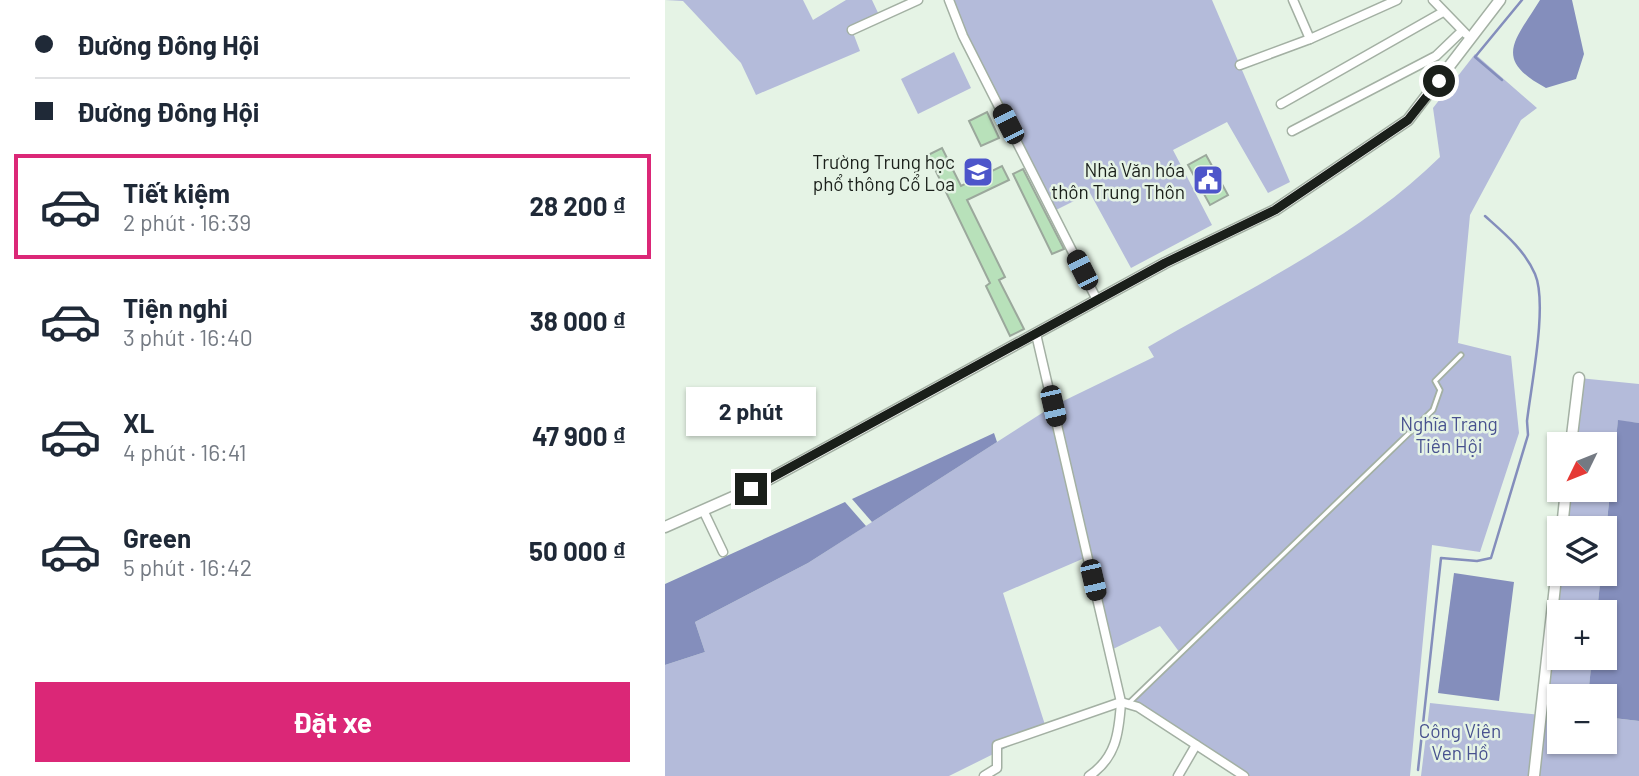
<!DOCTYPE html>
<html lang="vi">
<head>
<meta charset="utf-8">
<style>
  body { margin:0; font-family:Barlow,sans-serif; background:#f2f2f3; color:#1f2937; height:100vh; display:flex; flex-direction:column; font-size:26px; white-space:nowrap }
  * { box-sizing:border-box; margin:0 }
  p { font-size:23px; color:#747a83 }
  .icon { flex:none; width:38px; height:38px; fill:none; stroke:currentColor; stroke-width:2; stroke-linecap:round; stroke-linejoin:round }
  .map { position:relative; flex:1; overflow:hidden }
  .drawer { display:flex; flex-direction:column; background:#fff; width:665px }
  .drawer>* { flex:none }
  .banner { display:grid; align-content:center; height:154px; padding:0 35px; background:#fff }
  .needle { width:46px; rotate:227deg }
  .controls { position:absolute; left:882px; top:432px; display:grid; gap:14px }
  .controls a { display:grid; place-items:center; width:70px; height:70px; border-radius:0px; background:#fff; box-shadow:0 2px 5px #0004; font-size:35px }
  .end { position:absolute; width:32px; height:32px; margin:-16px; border:9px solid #1a1f1a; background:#fff; box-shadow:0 0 0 4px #fff }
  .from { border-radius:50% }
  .bubble { position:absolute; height:49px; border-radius:0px; background:#fff; box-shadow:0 2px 5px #0004; font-size:23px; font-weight:700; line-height:49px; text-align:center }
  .car { position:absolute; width:21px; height:42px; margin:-21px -10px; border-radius:9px; box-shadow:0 0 5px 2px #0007; background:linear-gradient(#222 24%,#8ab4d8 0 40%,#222 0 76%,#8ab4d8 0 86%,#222 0) }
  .banner b { display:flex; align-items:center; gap:24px; height:66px; font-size:26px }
  .banner b+b { border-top:2px solid #e0e1e3 }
  .banner i { width:18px; height:18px; background:#1f2937 }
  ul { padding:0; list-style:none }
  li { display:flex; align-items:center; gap:21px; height:105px; margin:0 14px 10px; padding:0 21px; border:4px solid transparent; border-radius:0px }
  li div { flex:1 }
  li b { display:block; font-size:26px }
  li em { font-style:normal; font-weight:700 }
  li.on { border-color:#db2777 }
  li>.icon { width:63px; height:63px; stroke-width:1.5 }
  .action { display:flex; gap:14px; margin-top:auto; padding:14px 35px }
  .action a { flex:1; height:80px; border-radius:0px; background:#db2777; color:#fff; font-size:28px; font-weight:700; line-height:80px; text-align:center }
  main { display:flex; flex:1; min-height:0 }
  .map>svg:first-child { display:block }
</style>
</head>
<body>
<main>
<section class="drawer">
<div class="banner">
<b><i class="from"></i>Đường Đông Hội</b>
<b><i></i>Đường Đông Hội</b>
</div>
<ul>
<li class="on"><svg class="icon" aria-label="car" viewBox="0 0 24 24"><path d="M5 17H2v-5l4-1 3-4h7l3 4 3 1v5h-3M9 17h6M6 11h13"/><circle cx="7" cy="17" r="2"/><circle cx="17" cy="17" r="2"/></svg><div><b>Tiết kiệm</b><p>2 phút · 16:39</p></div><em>28 200 ₫</em></li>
<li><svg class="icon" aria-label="car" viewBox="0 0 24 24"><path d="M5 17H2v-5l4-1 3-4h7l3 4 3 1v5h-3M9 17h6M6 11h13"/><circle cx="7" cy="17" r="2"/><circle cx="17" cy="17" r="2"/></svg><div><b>Tiện nghi</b><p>3 phút · 16:40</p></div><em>38 000 ₫</em></li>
<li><svg class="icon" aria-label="car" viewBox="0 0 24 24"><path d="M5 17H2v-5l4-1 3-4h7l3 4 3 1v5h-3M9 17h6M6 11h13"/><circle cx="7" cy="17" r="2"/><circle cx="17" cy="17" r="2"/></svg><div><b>XL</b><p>4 phút · 16:41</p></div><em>47 900 ₫</em></li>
<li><svg class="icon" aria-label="car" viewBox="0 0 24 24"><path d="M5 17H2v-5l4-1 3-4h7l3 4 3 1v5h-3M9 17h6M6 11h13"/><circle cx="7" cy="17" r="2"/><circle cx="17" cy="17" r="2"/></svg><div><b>Green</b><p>5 phút · 16:42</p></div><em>50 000 ₫</em></li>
</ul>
<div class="action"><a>Đặt xe</a></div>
</section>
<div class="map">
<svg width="974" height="776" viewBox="0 0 974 776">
  <rect width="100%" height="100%" fill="#e5f3e5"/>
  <g fill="#b4bbda">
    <polygon points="0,0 138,0 148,20 181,0 207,0 215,17 187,30 195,51 91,95 76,63 18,1"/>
    <polygon points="282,0 547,0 625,182 603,193 562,122 508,150 547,225 466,268 425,193 387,212"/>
    <polygon points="289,52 306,88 253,114 236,79"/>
    <path d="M810 54 872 108 856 120 805 215 793 343 846 356 854 433 815 552 767 545 745 776H576L463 704 515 653 495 626 444 651 422 557 338 593 381 728 284 776H0V665L40 652 30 622 143 563 388 406 489 357 483 347C581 290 695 236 775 157L768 108Z"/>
    <polygon points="914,378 974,384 974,423 953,421 940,538 940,528 897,528 901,490 940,490 940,444 906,444"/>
    <polygon points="894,574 936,574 932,612 894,612 894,658 927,658 923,696 894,696 894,742 940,742 940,717 974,721 974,776 756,776 765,703 876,715"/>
  </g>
  <g fill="#848ebc">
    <path d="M875 0H907L919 54 911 79 881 88C827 59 850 41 875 0Z"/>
    <polygon points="953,420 974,423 974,721 940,717 940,696 923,696 927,658 940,658 940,612 932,612 936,574 940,574 940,539"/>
    <polygon points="329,433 332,442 207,522 187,499"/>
    <polygon points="180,502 201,526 143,563 30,622 40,652 0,665 0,584"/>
    <polygon points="789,573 849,582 834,701 773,693"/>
  </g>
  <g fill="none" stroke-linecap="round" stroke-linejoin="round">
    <g stroke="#848ebc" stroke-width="2.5">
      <polyline points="837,80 810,57 857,0"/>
      <path d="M753 770 776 558 812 561 826 558 863 435 862 421C866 386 883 304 870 274 859 249 839 233 820 216"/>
    </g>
  </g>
  <g fill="#b8e1ba" stroke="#9ba89c" stroke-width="2">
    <polygon points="322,112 334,138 316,146 304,121"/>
    <polygon points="277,148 296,186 337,166 344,180 302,200 340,277 334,280 359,329 345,336 321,286 325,283 263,155"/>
    <polygon points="541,155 563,195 545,205 523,165"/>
    <polygon points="358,169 399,249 387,254 348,174"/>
  </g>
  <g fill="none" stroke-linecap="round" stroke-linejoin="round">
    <g stroke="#a3b0a3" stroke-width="7">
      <polyline id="service" points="465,702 768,410 775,390 770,381 796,355"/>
    </g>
    <g stroke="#a3b0a3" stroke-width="11">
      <g id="minor">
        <polyline points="284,0 298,36 432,300"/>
        <polyline points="628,0 645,39"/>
        <polyline points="768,0 801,34"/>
        <polyline points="187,30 253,0"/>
        <polyline points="575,65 645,39 732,0"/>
        <polyline points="616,104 778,12"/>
        <polyline points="627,131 771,56 797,31"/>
        <path d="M371 334 456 702C454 733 451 758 424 776"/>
        <polyline points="38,510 58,552"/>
        <polyline points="319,776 332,768 332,745 456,702 473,707 579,776"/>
        <polyline points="513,776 531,745"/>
      </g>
    </g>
    <g stroke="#a3b0a3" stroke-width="13">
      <g id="tertiary">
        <polyline points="906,444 914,378"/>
        <polyline points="0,527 86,489 500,263 610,210 743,120 835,0"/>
        <polyline points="897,528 901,490"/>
        <polyline points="869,776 894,550"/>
      </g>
    </g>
    <use href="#service" stroke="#fff" stroke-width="3.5"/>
    <use href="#minor" stroke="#fff" stroke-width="8"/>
    <use href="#tertiary" stroke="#fff" stroke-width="10"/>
  </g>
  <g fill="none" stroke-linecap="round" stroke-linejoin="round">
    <polyline stroke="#1a1f1a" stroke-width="9" points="86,489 500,263 610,210 743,120 774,81"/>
  </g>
  <defs>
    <g id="school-square" transform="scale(1.575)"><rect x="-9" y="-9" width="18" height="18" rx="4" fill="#4d55ca" stroke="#e5f3e5"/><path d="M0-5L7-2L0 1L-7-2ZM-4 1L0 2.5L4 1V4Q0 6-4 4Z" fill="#fff"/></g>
    <g id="civic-square" transform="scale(1.575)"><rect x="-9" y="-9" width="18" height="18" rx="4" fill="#4d55ca" stroke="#e5f3e5"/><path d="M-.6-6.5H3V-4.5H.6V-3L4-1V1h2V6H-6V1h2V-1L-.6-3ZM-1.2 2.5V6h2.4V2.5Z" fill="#fff"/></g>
  </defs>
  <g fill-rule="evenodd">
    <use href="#school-square" x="313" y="172"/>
    <use href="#civic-square" x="543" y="180"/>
  </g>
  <g text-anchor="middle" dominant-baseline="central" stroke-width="5" stroke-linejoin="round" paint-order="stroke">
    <g font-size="19" fill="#1a1f1a" stroke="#e5f3e5" text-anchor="end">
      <text x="290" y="161">Trường Trung học<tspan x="290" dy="22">phổ thông Cổ Loa</tspan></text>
      <text x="520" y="169">Nhà Văn hóa<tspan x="520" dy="22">thôn Trung Thôn</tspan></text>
    </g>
    <g font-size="19" fill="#48528f" stroke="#e5f3e5">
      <text x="784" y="423">Nghĩa Trang<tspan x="784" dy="22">Tiên Hội</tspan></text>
      <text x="795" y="730">Công Viên<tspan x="795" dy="22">Ven Hồ</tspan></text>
    </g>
  </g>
</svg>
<div class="controls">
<a><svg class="needle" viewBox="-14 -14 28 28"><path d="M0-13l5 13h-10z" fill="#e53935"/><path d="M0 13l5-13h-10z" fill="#747a83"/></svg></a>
<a><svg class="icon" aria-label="layers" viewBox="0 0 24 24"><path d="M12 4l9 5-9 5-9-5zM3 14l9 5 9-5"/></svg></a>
<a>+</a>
<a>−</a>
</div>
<i class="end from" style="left:774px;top:81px"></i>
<i class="end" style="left:86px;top:489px"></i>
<div class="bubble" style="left:21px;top:387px;width:130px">2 phút</div>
<i class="car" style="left:343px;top:124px;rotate:333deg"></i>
<i class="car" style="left:417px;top:270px;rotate:333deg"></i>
<i class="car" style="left:388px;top:406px;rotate:167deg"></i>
<i class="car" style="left:428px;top:580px;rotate:167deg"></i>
</div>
</main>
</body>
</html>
